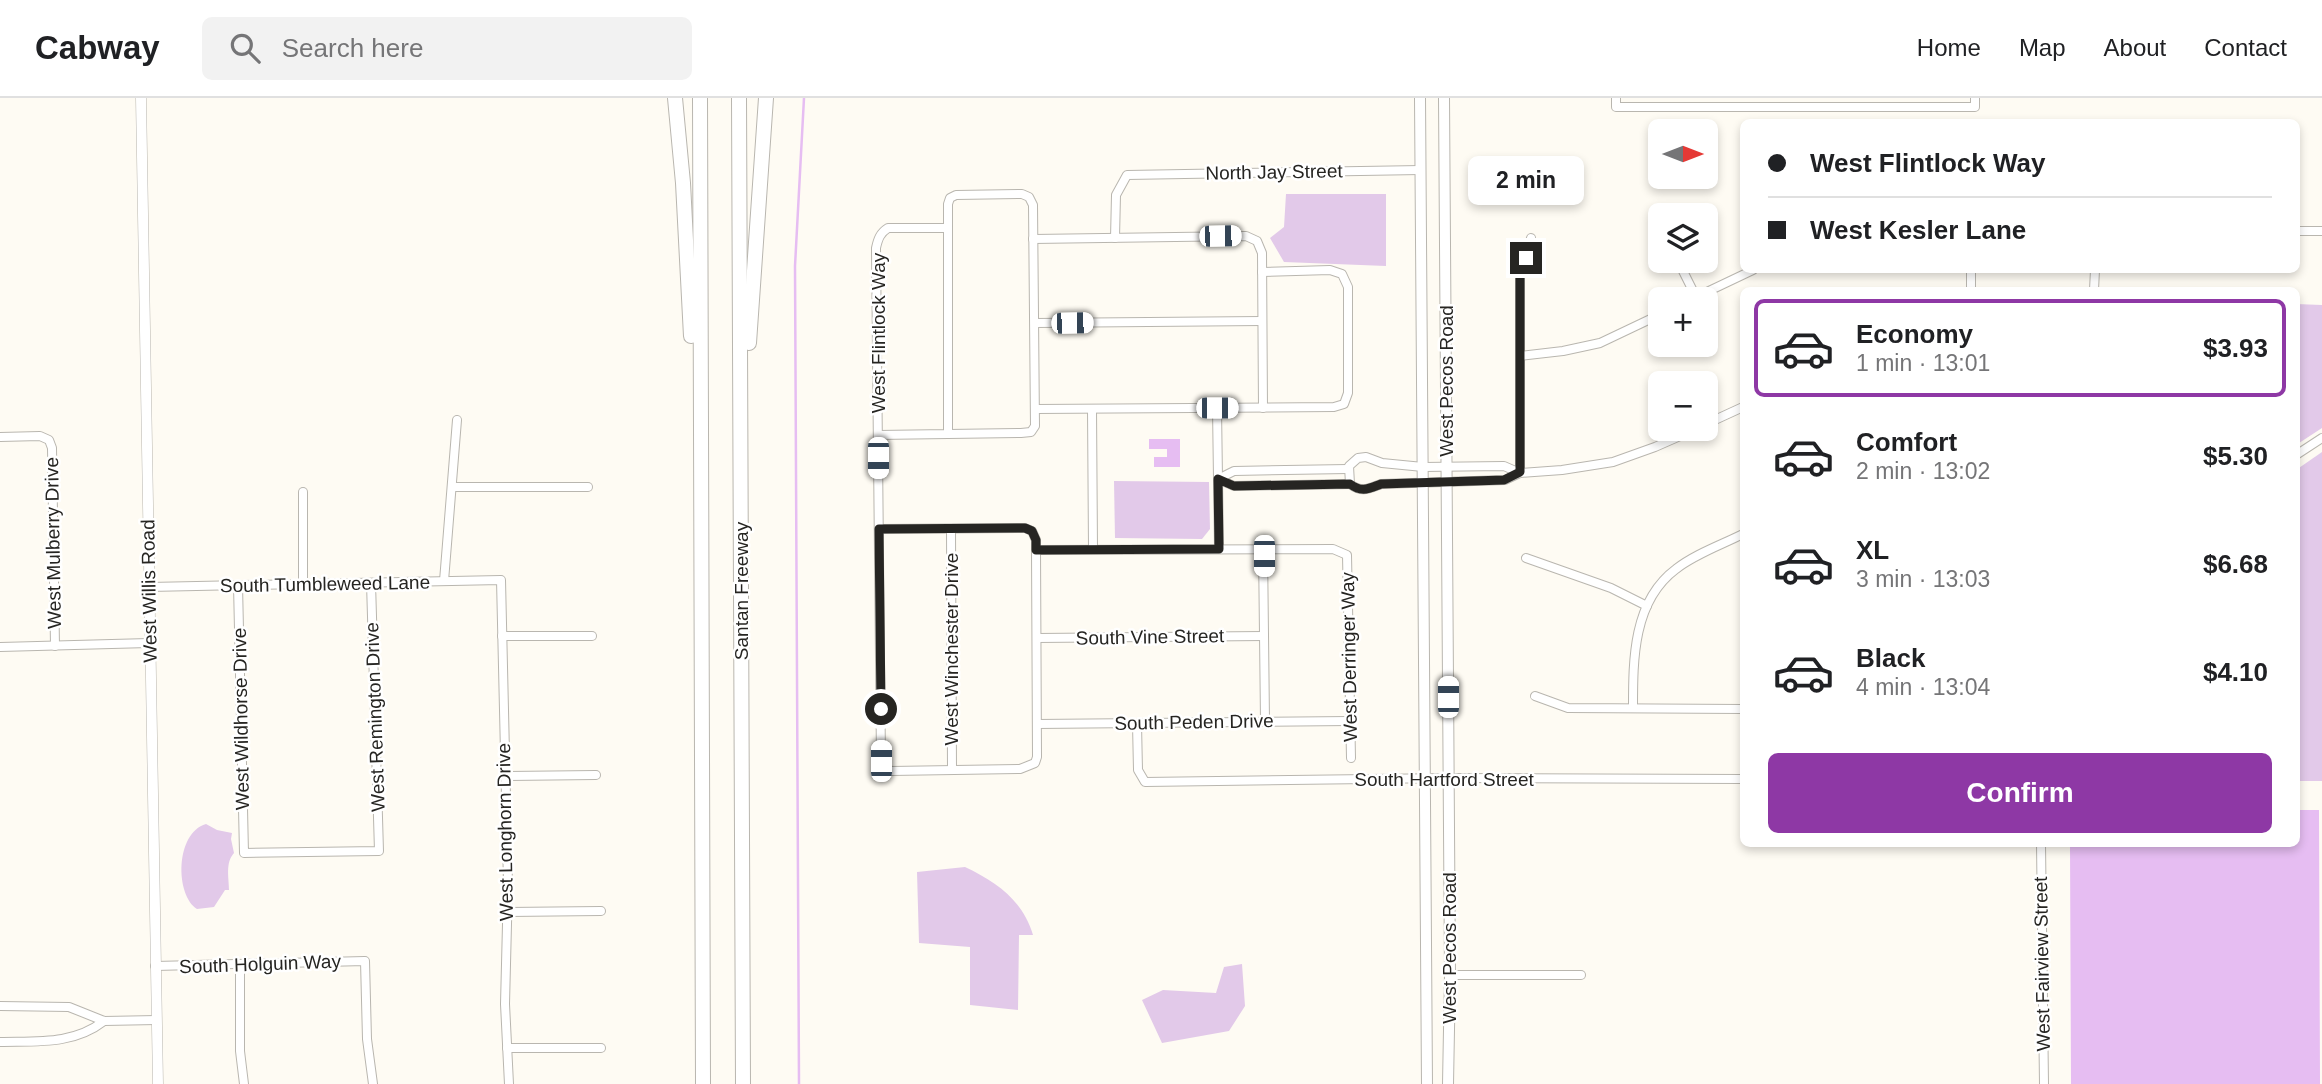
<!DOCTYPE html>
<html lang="en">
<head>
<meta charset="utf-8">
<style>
  body { margin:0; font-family:Arial,sans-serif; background:#f2f2f2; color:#202124; height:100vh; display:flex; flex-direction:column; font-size:26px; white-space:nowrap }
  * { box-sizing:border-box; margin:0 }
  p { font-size:23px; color:#757577 }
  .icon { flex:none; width:38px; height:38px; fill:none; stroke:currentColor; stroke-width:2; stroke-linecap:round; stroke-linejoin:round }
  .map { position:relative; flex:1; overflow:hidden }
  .drawer { position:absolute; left:1740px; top:189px; width:560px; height:560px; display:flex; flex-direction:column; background:#fff; border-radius:10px; box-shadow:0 4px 10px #0003 }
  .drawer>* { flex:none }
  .guide { position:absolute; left:1740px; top:21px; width:560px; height:154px; border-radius:10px; box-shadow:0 4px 10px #0003; display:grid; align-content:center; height:154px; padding:0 28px; background:#fff }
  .needle { width:46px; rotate:90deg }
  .tools { position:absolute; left:1648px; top:21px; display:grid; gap:14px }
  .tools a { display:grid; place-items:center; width:70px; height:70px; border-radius:10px; background:#fff; box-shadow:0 4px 10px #0003; font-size:35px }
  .end { position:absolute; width:32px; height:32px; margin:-16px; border:9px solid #262522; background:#fff; box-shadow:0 0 0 4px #fff }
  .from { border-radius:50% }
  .bubble { position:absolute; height:49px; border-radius:10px; background:#fff; box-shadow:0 4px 10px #0003; font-size:23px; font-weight:700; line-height:49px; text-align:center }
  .car { position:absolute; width:21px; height:42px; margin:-21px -10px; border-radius:9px; box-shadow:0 0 5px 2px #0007; background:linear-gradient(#fff 24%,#345 0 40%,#fff 0 76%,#345 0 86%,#fff 0) }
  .guide b { display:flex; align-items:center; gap:24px; height:66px; font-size:26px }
  .guide b+b { border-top:2px solid #e0e0e0 }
  .guide i { width:18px; height:18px; background:#202124 }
  ul { padding:12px 0 0; list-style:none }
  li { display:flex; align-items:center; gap:21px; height:98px; margin:0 14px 10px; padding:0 14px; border:4px solid transparent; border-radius:10px }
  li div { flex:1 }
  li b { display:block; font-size:26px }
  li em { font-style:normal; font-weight:700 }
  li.on { border-color:#8e38a5 }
  li>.icon { width:63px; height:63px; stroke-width:1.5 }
  .action { display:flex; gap:14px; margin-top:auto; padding:14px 28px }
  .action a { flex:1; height:80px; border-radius:10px; background:#8e38a5; color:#fff; font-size:28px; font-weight:700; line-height:80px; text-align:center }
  header { display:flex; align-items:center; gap:42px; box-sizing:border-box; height:98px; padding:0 35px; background:#fff; border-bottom:2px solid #e0e0e0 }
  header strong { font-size:33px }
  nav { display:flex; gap:38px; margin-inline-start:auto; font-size:24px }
  .search { width:490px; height:63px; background:#f2f2f2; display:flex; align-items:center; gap:18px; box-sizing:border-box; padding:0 24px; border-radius:10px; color:#757577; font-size:26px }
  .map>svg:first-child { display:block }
</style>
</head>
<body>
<header>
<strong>Cabway</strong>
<div class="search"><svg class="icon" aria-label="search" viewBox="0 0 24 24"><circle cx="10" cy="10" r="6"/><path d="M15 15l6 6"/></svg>Search here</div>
<nav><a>Home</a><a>Map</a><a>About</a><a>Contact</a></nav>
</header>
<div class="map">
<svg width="2322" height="986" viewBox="0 0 2322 986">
  <rect width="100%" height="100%" fill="#fefbf3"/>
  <g fill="#e2c9e9">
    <polygon points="1286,96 1386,96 1386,168 1284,164 1270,140 1284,129"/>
    <polygon points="2296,206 2322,207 2322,330 2296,347"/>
    <polygon points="2322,354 2322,683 2296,683 2296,372"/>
    <polygon points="1114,383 1209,384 1210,431 1202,441 1115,440"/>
    <path d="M206 726 217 732 232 735 231 741 234 755C225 765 229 780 229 792H225L214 809 197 811C175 797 175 735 206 726Z"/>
    <path d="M965 769C997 784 1023 803 1033 837H1019L1018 912 970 907V849L919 845 917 774Z"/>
    <polygon points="1242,866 1245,908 1229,933 1162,945 1142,902 1163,892 1216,895 1224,869"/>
  </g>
  <g fill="#e6bdf2">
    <polygon points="1149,341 1180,341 1180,369 1154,369 1154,359 1167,359 1167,351 1149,351"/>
    <polygon points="2296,712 2319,712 2320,986 2071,986 2070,746 2296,746"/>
  </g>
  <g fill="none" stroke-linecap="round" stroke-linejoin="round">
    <polyline stroke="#e6bdf2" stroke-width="2.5" points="799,986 795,168 804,0"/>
    <g stroke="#b9b6af" stroke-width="10">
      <g id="minor">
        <polyline points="1616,0 1616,9 1975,9 1975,0"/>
        <polyline points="2296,133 2322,133"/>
        <polyline points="1115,140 1116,97 1127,77 1421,72"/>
        <polyline points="1033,141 1246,138 1257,143 1262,155 1263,310"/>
        <polyline points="1678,163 1696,199"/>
        <polyline points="1971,192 1971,172"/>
        <polyline points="2094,192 2095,172"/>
        <polyline points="1692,201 1753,172"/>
        <polyline points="1035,225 1262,223"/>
        <polyline points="1520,258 1563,253 1600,245 1661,216"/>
        <polyline points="1217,310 1219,451"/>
        <polyline points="1035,311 1334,309 1344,306 1348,295 1348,189 1342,176 1330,172 1262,174"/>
        <polyline points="1092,311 1093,451"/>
        <polyline points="1706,326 1743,309"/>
        <polyline points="878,337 1021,335 1031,334 1035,328 1033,107 1029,99 1022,96 956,97 950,100 948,106 948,336"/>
        <polyline points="0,339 40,338 49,342 52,350 55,548"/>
        <polyline points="2296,357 2322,340"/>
        <path d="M1520 375 1504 368 1423 369 1382 365 1366 359 1358 360 1349 368 1350 386C1362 395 1368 391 1381 386L1505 382 1520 375 1562 372 1613 364 1655 349 1696 331"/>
        <polyline points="1520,375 1520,179 1531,140"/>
        <polyline points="1218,381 1234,388 1350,386"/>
        <polyline points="1218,381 1234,373 1348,371"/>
        <polyline points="452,389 588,389"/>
        <polyline points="303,394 303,486"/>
        <path d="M879 431 1025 430 1032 433 1036 442V452L1037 659 1035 665 1020 671 891 673 885 669 881 663 876 150C878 141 880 135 888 130H948"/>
        <polyline points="951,431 952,672"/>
        <polyline points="1263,451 1265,623"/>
        <polyline points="1036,452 1333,451 1347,457 1351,660"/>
        <polyline points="1526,460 1611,490 1647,508"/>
        <polyline points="444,483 457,322"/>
        <polyline points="238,487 244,755 379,753 371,485"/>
        <polyline points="149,489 501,482 508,786 505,906 509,986"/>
        <polyline points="502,538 592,538"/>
        <polyline points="1037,540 1264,538"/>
        <polyline points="0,549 149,545"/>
        <polyline points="1535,598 1568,610 1743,611"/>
        <path d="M1633 610C1633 561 1633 503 1676 471 1695 456 1721 447 1743 436"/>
        <polyline points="1037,626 1350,623"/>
        <polyline points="1137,626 1138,672 1145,684 1449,680 1743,681"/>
        <polyline points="505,678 596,677"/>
        <polyline points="2041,746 2044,986"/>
        <polyline points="507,814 601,813"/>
        <polyline points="155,868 365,863 367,941 373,986"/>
        <polyline points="240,868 240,953 244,986"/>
        <polyline points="1450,877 1581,877"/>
        <polyline points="0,908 69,909 104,923 157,922"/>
        <path d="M0 944C37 943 73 947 104 923"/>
        <polyline points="507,950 601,950"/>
      </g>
    </g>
    <g stroke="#b9b6af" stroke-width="11">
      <polyline id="tertiary" points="141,0 158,986"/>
    </g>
    <g stroke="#b9b6af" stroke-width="12">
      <g id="secondary">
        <polyline points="1420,0 1427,986"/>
        <polyline points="1444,0 1450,877 1448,986"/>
      </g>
    </g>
    <g stroke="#b9b6af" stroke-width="16">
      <g id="motorway">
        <polyline points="675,0 683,85 691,238"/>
        <polyline points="700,0 703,986"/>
        <polyline points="739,0 743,986"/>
        <polyline points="749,245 766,0"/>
      </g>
    </g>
    <use href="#minor" stroke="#fff" stroke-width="8"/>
    <use href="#tertiary" stroke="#fff" stroke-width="10"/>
    <use href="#secondary" stroke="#fff" stroke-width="10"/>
    <use href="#motorway" stroke="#fff" stroke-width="14"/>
  </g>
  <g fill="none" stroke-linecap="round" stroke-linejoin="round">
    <path stroke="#262522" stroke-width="9" d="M881 611 879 431 1025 430 1032 433 1036 442V452L1219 451 1218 381 1234 388 1350 386C1362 395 1368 391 1381 386L1504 382 1520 374V179L1526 160"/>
  </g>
  <g text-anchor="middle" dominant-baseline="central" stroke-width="5" stroke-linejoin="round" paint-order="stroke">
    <g font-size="19" fill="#262522" stroke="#fff">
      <text transform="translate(1274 74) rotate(-1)">North Jay Street</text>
      <text transform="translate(878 235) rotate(-90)">West Flintlock Way</text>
      <text transform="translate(1446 283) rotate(-90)">West Pecos Road</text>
      <text transform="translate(53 445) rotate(-91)">West Mulberry Drive</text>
      <text transform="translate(325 486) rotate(-1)">South Tumbleweed Lane</text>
      <text transform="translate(149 493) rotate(-91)">West Willis Road</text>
      <text transform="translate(741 493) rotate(-90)">Santan Freeway</text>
      <text transform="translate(1150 539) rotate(-1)">South Vine Street</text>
      <text transform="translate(951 551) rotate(-90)">West Winchester Drive</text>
      <text transform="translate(1349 559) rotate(-91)">West Derringer Way</text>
      <text transform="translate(375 619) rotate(-92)">West Remington Drive</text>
      <text transform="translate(241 621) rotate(-91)">West Wildhorse Drive</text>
      <text transform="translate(1194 624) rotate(-1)">South Peden Drive</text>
      <text x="1444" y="681">South Hartford Street</text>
      <text transform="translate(505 734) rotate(-91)">West Longhorn Drive</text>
      <text transform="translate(1449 850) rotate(-90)">West Pecos Road</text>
      <text transform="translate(260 866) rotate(-2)">South Holguin Way</text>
      <text transform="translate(2042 866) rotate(-91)">West Fairview Street</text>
    </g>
  </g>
</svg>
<div class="tools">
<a><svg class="needle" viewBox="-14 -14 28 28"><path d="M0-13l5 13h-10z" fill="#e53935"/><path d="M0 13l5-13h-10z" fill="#757577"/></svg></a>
<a><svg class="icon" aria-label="layers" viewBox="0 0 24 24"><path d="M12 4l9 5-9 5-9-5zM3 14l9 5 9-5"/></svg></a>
<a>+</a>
<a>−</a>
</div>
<i class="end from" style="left:881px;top:611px"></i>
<i class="end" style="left:1526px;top:160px"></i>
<div class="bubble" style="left:1468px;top:58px;width:116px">2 min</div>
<i class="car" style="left:1220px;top:138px;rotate:89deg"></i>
<i class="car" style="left:1072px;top:225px;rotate:89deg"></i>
<i class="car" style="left:1217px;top:310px;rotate:90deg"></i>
<i class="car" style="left:878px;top:360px;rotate:180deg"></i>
<i class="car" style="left:1264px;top:458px;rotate:180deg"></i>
<i class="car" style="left:1448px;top:599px;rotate:0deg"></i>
<i class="car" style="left:881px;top:663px;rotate:0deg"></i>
<div class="guide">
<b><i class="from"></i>West Flintlock Way</b>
<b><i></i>West Kesler Lane</b>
</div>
<section class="drawer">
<ul>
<li class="on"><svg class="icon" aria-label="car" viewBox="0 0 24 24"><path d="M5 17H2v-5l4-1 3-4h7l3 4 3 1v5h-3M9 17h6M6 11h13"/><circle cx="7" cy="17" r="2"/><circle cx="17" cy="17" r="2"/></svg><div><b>Economy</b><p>1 min · 13:01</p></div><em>$3.93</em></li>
<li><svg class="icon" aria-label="car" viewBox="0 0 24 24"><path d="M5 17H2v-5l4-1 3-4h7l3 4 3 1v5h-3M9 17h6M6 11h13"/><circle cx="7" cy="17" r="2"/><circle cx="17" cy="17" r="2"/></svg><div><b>Comfort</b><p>2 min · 13:02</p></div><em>$5.30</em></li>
<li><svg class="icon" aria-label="car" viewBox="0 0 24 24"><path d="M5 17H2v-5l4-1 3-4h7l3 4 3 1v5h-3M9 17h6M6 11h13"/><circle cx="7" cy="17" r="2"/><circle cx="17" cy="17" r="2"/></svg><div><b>XL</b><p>3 min · 13:03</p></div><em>$6.68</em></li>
<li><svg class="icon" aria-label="car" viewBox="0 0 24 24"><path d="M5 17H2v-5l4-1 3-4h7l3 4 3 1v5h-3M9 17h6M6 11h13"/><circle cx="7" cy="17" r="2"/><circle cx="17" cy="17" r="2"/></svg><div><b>Black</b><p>4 min · 13:04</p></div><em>$4.10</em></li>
</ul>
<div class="action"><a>Confirm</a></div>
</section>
</div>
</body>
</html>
